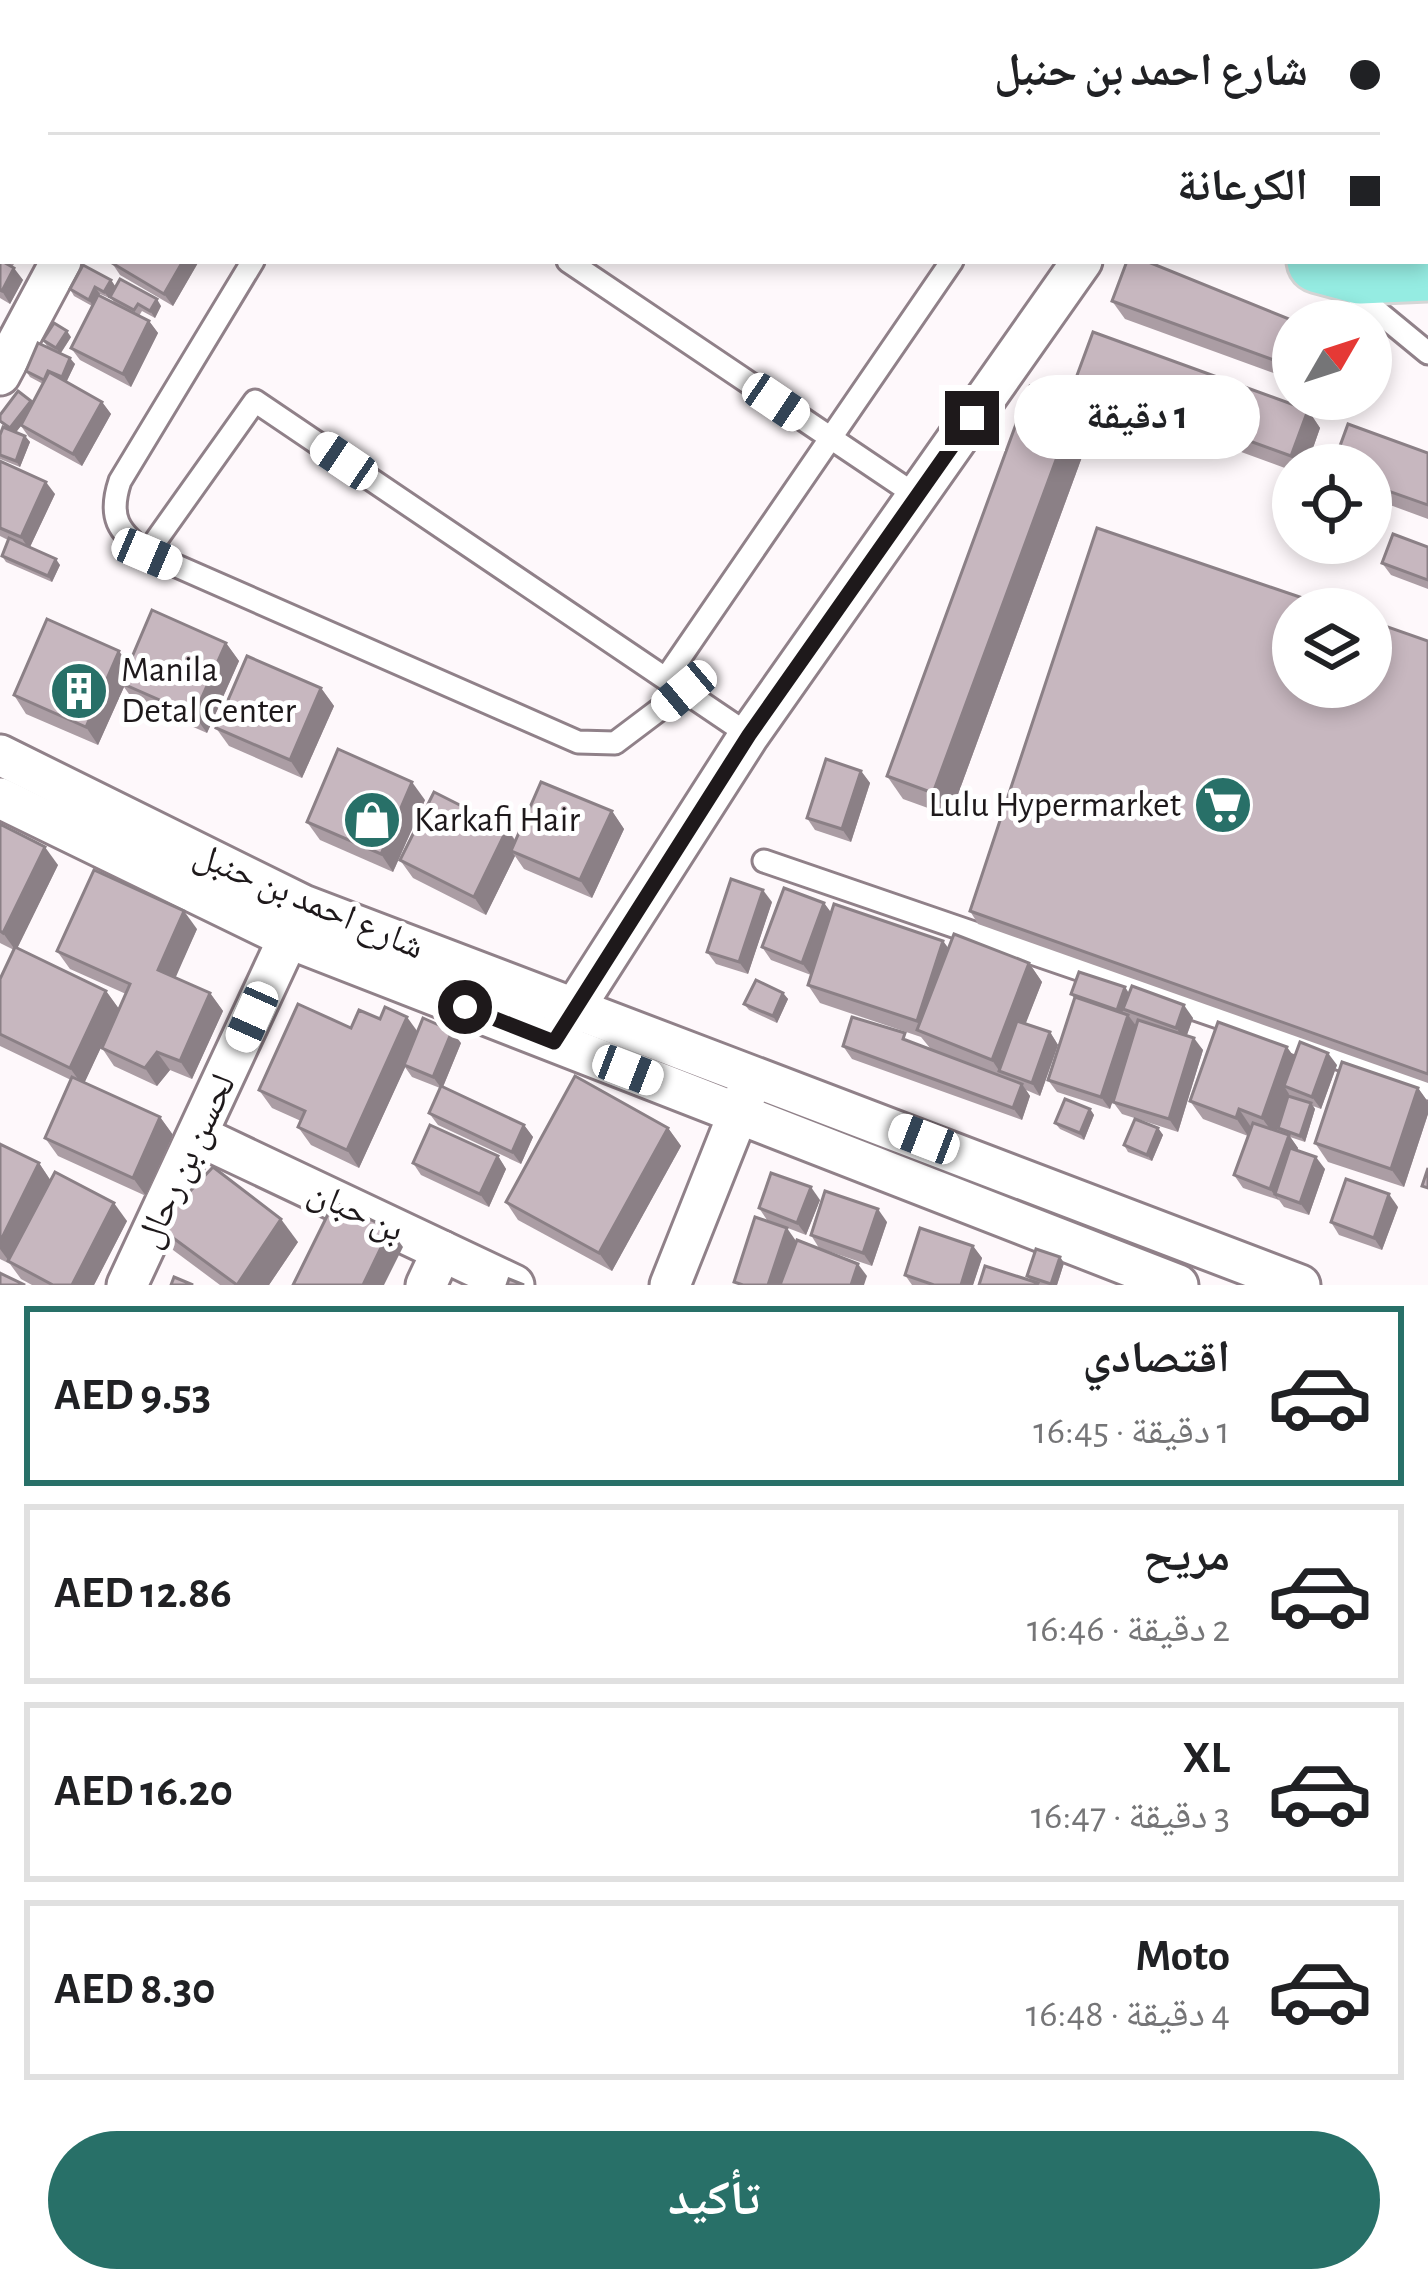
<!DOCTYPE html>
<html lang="ar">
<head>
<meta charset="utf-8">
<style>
  body { margin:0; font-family:"Alegreya Sans","Noto Naskh Arabic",sans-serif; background:#f6f6f6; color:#202124; direction:rtl; height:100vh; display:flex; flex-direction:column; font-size:45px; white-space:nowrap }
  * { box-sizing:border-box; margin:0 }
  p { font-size:39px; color:#757577 }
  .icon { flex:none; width:66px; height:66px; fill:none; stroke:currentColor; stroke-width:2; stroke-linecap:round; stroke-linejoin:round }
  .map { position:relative; height:1285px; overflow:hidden; direction:ltr }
  .sheet { display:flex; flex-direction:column; background:#fff; flex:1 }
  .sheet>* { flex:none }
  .top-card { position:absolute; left:0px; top:0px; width:1428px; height:264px; box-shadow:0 6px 18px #0003; direction:rtl; display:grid; align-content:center; height:264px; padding:0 48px; background:#fff }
  .needle { width:78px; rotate:51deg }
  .fabs { position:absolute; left:1272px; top:300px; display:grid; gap:24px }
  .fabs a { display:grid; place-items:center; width:120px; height:120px; border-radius:50%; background:#fff; box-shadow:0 6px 18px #0003; font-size:60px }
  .end { position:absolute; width:54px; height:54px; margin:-27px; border:15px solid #1e191b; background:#fff; box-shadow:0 0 0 6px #fff }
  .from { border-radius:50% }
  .bubble { position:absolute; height:84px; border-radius:42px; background:#fff; box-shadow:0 6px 18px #0003; font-size:39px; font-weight:700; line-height:84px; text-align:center; direction:rtl }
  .car { position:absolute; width:36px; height:72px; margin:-36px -18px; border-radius:15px; box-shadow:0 0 9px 3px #0007; background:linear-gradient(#fff 24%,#345 0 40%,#fff 0 76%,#345 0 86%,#fff 0) }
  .top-card b { display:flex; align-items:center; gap:42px; height:114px; font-size:45px }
  .top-card b+b { border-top:3px solid #e0e0e0 }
  .top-card i { width:30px; height:30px; background:#202124 }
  ul { padding:21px 0 0; list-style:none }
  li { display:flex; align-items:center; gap:36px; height:180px; margin:0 24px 18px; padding:0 24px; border:6px solid #e0e0e0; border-radius:0px }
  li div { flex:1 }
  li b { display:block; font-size:45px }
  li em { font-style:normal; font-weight:700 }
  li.on { border-color:#287068 }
  li>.icon { width:108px; height:108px; stroke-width:1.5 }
  .cta { display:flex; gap:24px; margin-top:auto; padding:24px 48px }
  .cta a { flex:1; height:138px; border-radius:72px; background:#287068; color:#fff; font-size:48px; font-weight:700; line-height:138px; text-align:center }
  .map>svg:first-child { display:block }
</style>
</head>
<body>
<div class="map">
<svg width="1428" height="1285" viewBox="0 0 1428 1285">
  <rect width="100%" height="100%" fill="#fef8fb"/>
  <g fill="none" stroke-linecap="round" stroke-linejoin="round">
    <g stroke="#908189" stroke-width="27">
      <g id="service">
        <polyline points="766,0 768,3"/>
        <polyline points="418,3 420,0"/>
        <polyline points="568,261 917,496"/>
        <polyline points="1349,288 1428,353"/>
        <path d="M147 553C118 532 108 517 120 481L253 261"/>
        <polyline points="666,678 952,261"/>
        <polyline points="684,691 615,743 578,742 147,553 255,401 749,735"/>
        <polyline points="764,861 1428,1089"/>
      </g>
    </g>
    <g stroke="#908189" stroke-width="45">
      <g id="minor">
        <polyline points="975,0 979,3"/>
        <polyline points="1387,0 1392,3"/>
        <polyline points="206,3 207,0"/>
        <polyline points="1425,25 1428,27"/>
        <polyline points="0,375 61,261"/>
        <polyline points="0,755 303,905 1300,1285"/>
        <polyline points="0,798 288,938 1178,1285"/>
        <polyline points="563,1026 749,735 1082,261"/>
        <polyline points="199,1136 514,1285"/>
        <polyline points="127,1285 299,915"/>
        <polyline points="426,1285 442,1251"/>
        <polyline points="670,1285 748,1089"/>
      </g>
    </g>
    <g stroke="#d6d6d6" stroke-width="69">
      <g id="primary">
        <polyline points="1075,0 1079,3"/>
        <polyline points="1217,0 1221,3"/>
        <polyline points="1309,0 1314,3"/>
        <polyline points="1425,80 1428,82"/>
        <polyline points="1425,150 1428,152"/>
        <polyline points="1425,205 1428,207"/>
        <polyline points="1319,261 1360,272 1428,269"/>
      </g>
    </g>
    <use href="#service" stroke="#fff" stroke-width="21"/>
    <use href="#minor" stroke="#fff" stroke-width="39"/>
    <use href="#primary" stroke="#95ece2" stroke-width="63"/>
  </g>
  <g fill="#ab9da4">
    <polygon points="0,113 3,115 3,261 16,261 12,267 23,280 10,304 0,298"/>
    <polygon points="112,261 199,261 173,306 120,275 112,263"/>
    <polygon points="111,280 115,286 109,298 100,294 99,295 114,302 110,297 161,306 155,318 142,311 139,316 149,321 158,333 131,387 80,360 71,348 92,306 74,296 70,289"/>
    <polygon points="1112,301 1293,321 1293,380 1125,319"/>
    <polygon points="71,337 61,353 75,364 66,382 102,402 111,414 82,466 29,437 21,426 16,432 25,436 30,442 20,467 0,459 0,435 7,429 0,422 0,415 33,403 43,384 30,377 26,371 47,346 43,340"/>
    <polygon points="1076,378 1308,410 1320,428 1307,465 1293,465 1293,471 1088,396"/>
    <polygon points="1093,427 950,816 903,799 887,776"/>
    <polygon points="1428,453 1428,519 1371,498 1371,465"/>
    <polygon points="0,461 55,494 30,547 60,565 52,582 6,562 2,556 8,540 0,536"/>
    <polygon points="1428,547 1428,589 1391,575 1382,563"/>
    <polygon points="1428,641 1428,1083 978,924 970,911"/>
    <polygon points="226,643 239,661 207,733 134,701 124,687 98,745 26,714 14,695 129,665"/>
    <polygon points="321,688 334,706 302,778 229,746 216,728"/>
    <polygon points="861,771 870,783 851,842 815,830 807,818"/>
    <polygon points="425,800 393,872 320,840 307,822"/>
    <polygon points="612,811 624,829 592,898 524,869 515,856 486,915 413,878 400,860 507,829 516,841"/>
    <polygon points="0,824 58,865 17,948 106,991 119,1009 84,1083 160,1117 173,1135 146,1196 58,1156 45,1138 71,1080 0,1046 0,979 14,950 0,943"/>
    <polygon points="772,902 748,974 716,964 707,952"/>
    <polygon points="824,903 831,913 943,941 949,949 1029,963 1042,982 1025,1024 1050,1032 1058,1045 1040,1096 1026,1090 1030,1096 1022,1120 852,1059 843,1046 911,1042 930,1048 921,1037 820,1003 808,985 811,975 771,960 762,947"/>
    <polygon points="197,929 175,977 210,993 223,1011 192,1079 170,1070 157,1086 114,1066 102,1048 126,994 70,969 57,951"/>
    <polygon points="1125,987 1129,993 1193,1018 1187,1035 1203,1050 1178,1132 1122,1114 1113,1102 1128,1052 1110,1109 1057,1092 1048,1080 1075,999 1071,994"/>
    <polygon points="783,993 788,999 777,1023 749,1010 744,1004"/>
    <polygon points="380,1019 418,1032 461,1043 443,1087 524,1125 533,1137 521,1164 438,1125 429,1113 440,1088 412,1077 405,1067 359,1168 311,1145 298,1127 301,1121 272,1108 259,1090 351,1028"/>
    <polygon points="1294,1057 1337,1065 1321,1109 1313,1106 1315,1109 1305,1142 1290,1137 1298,1148 1297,1150 1325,1169 1309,1215 1284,1207 1279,1200 1243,1188 1234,1175 1248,1136 1203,1119 1190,1101"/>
    <polygon points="1418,1088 1428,1102 1428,1114 1404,1187 1328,1162 1315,1143"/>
    <polygon points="1090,1109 1094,1115 1084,1140 1060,1129 1055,1123"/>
    <polygon points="668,1128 681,1146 612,1271 518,1220 506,1202"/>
    <polygon points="1158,1128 1163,1135 1152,1161 1128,1152 1124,1145"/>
    <polygon points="0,1144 39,1163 50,1180 127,1221 94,1285 32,1285 21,1279 10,1264 0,1259"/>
    <polygon points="498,1156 506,1169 489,1207 421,1175 413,1163"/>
    <polygon points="820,1200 806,1235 767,1220 759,1208"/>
    <polygon points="1398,1207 1382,1250 1339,1235 1331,1222"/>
    <polygon points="887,1222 872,1266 819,1248 811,1235"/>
    <polygon points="157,1226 298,1242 269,1285 220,1285 173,1250"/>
    <polygon points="973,1246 982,1258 973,1285 912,1285 905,1275"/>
    <polygon points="1060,1257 1064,1263 1057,1285 979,1285 1031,1281 1027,1276"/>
  </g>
  <g fill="#8b8086">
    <polygon points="25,0 42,0 40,3 23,3"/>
    <polygon points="183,261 199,261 173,306 164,294"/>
    <polygon points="14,268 23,280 10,304 2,291"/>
    <polygon points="111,280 115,286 109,298 104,292"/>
    <polygon points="95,287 100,294 93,306 89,300"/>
    <polygon points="157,299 161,306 155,318 150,311"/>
    <polygon points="149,321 158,333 131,387 123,374"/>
    <polygon points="67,331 71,337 60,354 56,348"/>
    <polygon points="70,358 75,364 66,383 62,377"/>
    <polygon points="31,401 35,407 14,435 10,428"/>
    <polygon points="102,402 111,414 82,466 73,454"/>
    <polygon points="1077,403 1093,427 950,816 933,793"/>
    <polygon points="1308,410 1320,428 1307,465 1297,465 1291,456"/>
    <polygon points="25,436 30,442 20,467 16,461"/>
    <polygon points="46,482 55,494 29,549 21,537"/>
    <polygon points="56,559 60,565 52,582 48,576"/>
    <polygon points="226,643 239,661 207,733 194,715"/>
    <polygon points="119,651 132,669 121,683 124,687 98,745 86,727"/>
    <polygon points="321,688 334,706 302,778 290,760"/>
    <polygon points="861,771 870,783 851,842 842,829"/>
    <polygon points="412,782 425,800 393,872 381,854"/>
    <polygon points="612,811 624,829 592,898 580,880"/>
    <polygon points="507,829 519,847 511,851 515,856 486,915 474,897"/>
    <polygon points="45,847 58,865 16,951 3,933"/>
    <polygon points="763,890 772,902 748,974 739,962"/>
    <polygon points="824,903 833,915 811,975 802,963"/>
    <polygon points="184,911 197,929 171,988 158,970"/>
    <polygon points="943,941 956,959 926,1034 917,1021"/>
    <polygon points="1029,963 1042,982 1006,1074 1000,1072 992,1060"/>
    <polygon points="1125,987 1129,994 1121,1016 1117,1010"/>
    <polygon points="106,991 119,1009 83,1086 70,1068"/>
    <polygon points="210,993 223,1011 192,1079 180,1061"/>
    <polygon points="783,993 788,999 777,1023 773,1016"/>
    <polygon points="1184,1005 1193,1018 1185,1040 1176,1028"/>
    <polygon points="1128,1015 1137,1027 1110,1109 1101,1097"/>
    <polygon points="407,1017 420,1035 359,1168 347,1150"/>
    <polygon points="452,1031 461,1043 442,1089 433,1077"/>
    <polygon points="1050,1032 1058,1045 1040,1096 1032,1083"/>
    <polygon points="1194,1038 1203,1050 1178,1132 1169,1119"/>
    <polygon points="1287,1047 1300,1065 1284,1086 1289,1094 1275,1136 1262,1118"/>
    <polygon points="157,1052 170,1070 157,1086 145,1068"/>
    <polygon points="1328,1053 1337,1065 1321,1109 1312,1097"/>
    <polygon points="1022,1084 1030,1096 1022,1120 1013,1108"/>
    <polygon points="1418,1088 1428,1102 1428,1114 1404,1187 1391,1169"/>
    <polygon points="1311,1103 1315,1109 1305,1142 1300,1136"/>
    <polygon points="1090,1109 1094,1115 1084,1140 1080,1133"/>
    <polygon points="1239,1109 1251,1127 1248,1136 1236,1118"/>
    <polygon points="160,1117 173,1135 146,1196 133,1178"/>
    <polygon points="524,1125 533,1137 521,1164 512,1152"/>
    <polygon points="668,1128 681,1146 612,1271 599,1253"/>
    <polygon points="1158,1128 1163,1135 1152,1161 1147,1155"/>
    <polygon points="1289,1135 1298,1148 1281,1196 1275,1194 1279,1201 1270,1189"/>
    <polygon points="498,1156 506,1169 489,1207 480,1194"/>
    <polygon points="1316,1157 1325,1169 1309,1215 1300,1203"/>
    <polygon points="39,1163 51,1181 11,1264 0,1249 0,1242"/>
    <polygon points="811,1187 820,1200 806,1235 797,1223"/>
    <polygon points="1389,1194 1398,1207 1382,1250 1374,1238"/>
    <polygon points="114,1203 127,1221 94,1285 72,1285"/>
    <polygon points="878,1209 887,1222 872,1266 863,1253"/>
    <polygon points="281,1219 298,1242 269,1285 237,1285"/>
    <polygon points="787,1228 796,1241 781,1285 768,1285"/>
    <polygon points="390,1229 403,1247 384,1285 363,1285"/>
    <polygon points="973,1246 982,1258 973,1285 961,1285"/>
    <polygon points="1060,1257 1064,1263 1057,1285 1052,1285"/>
    <polygon points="858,1264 867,1276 864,1285 851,1285"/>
  </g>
  <g fill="#c7b7bf" stroke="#8b8086" stroke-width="3">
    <polygon points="0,0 25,0 23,3 3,3 3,7 0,5"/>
    <polygon points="93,0 140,0 138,3 100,3"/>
    <polygon points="250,0 320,0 318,3 248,3"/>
    <polygon points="0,113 3,115 3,180 0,179"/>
    <polygon points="0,184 3,186 2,258 0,257"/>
    <polygon points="0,260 14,268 2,291 0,290"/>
    <polygon points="112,261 183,261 164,294 112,263"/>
    <polygon points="1127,261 1146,261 1294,321 1293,367 1112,301"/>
    <polygon points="83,265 111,280 104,292 95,287 89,300 70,289"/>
    <polygon points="120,279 157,299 150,311 138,304 134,310 110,297"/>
    <polygon points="98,295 149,321 123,374 71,348"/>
    <polygon points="54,323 67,331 56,348 43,340"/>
    <polygon points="1093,332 1308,410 1291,456 1076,378"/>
    <polygon points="38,343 70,358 62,377 48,371 44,380 26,371"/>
    <polygon points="49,372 102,402 73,454 21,425"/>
    <polygon points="1030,386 1077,403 933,793 887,776"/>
    <polygon points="18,391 31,401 10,428 0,421 0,415"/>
    <polygon points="1348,424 1428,453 1428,505 1371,485 1371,465 1333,465"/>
    <polygon points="3,427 25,436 16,461 0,455 0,435"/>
    <polygon points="0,461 46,482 21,537 0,528"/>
    <polygon points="1097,528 1335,609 1293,609 1293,687 1371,687 1371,621 1428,641 1428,1074 970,911"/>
    <polygon points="1393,534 1428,547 1428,580 1382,563"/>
    <polygon points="9,538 56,559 48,576 2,556"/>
    <polygon points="152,610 226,643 194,715 121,683"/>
    <polygon points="47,619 119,651 86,727 14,695"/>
    <polygon points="247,656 321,688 290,760 216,728"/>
    <polygon points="338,749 412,782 381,854 307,822"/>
    <polygon points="826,759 861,771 842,829 807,818"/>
    <polygon points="541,782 612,811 580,880 511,851"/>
    <polygon points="434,792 507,829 474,897 400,860"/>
    <polygon points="0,824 45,847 3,933 0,931"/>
    <polygon points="94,870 184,911 158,970 210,993 180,1061 157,1052 145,1068 102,1048 130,984 57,951"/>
    <polygon points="731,879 763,890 739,962 707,952"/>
    <polygon points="784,888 824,903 802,963 762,947"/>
    <polygon points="834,904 943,941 917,1021 808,985"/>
    <polygon points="954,934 1029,963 992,1060 917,1030"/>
    <polygon points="15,947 106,991 70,1068 0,1034 0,979"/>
    <polygon points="1079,972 1125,987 1117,1010 1071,994"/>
    <polygon points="756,980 783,993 773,1016 744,1004"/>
    <polygon points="1132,986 1184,1005 1176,1028 1123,1009"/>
    <polygon points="1075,997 1128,1015 1101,1097 1048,1080"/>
    <polygon points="298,1004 351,1028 359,1010 380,1019 385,1007 407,1017 347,1150 298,1127 305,1111 259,1090"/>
    <polygon points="852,1017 905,1033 903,1039 1022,1084 1013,1108 843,1046"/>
    <polygon points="423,1018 452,1031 433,1077 404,1065"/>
    <polygon points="1138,1020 1194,1038 1169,1119 1113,1102"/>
    <polygon points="1017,1021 1050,1032 1032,1083 999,1071"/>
    <polygon points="1218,1022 1287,1047 1262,1118 1239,1109 1236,1118 1190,1101"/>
    <polygon points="1300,1042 1328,1053 1312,1097 1284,1086"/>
    <polygon points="1342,1062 1418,1088 1391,1169 1315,1143"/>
    <polygon points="575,1076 668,1128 599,1253 506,1202"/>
    <polygon points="72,1077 160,1117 133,1178 45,1138"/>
    <polygon points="441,1086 524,1125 512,1152 429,1113"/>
    <polygon points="1288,1096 1311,1103 1300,1136 1278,1128"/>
    <polygon points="1065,1099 1090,1109 1080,1133 1055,1123"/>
    <polygon points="1135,1119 1158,1128 1147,1155 1124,1145"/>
    <polygon points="1253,1123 1289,1135 1270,1189 1234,1175"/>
    <polygon points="430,1125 498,1156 480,1194 413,1163"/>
    <polygon points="0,1144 39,1163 0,1242"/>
    <polygon points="1290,1148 1316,1157 1300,1203 1275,1194"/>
    <polygon points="213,1167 281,1219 237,1285 157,1226"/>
    <polygon points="1428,1168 1428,1188 1422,1186"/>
    <polygon points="55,1172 114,1203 72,1285 53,1285 8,1261"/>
    <polygon points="771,1173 811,1187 797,1223 759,1208"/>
    <polygon points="1346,1179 1389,1194 1374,1238 1331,1222"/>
    <polygon points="825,1191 878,1209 863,1253 811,1235"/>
    <polygon points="334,1202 390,1229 363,1285 293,1285"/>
    <polygon points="755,1217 787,1228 768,1285 743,1285 734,1282"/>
    <polygon points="920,1228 973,1246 961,1285 934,1285 905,1275"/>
    <polygon points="797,1240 858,1264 851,1285 780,1285"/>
    <polygon points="1036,1249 1060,1257 1051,1284 1027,1276"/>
    <polygon points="985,1266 1038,1283 1037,1285 979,1285"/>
    <polygon points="0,1273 25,1285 0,1285"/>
    <polygon points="174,1277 193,1285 171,1285"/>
    <polygon points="509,1279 524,1285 507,1285"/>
  </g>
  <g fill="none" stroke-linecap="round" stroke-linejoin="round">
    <polyline stroke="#1e191b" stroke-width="15" points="465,1007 554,1042 749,735 972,418"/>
  </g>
  <defs>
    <g id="building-disc" transform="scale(3)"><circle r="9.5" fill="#287068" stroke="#fff"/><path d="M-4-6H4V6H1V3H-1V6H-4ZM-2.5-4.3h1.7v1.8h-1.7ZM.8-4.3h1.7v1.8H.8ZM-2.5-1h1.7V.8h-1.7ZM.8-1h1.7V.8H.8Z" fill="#fff"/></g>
    <g id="supermarket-disc" transform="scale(3)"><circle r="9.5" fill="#287068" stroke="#fff"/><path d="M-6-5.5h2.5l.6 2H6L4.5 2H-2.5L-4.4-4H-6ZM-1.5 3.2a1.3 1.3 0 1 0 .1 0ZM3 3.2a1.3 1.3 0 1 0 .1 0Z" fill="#fff"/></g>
    <g id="shop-disc" transform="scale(3)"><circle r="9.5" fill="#287068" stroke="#fff"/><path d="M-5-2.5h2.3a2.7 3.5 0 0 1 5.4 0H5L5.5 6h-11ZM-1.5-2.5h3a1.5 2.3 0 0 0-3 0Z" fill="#fff"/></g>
  </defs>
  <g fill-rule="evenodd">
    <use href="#building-disc" x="79" y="691"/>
    <use href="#supermarket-disc" x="1223" y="805"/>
    <use href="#shop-disc" x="372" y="820"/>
  </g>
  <g text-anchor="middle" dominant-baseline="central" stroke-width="10" stroke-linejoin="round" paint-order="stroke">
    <g font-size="36" fill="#1e191b" stroke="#fff" text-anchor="start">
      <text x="121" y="670">Manila<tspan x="121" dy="41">Detal Center</tspan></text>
      <text x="1181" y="805" text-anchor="end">Lulu Hypermarket</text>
      <text x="414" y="820">Karkafi Hair</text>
    </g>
    <g font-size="36" fill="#1e191b" stroke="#fff">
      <text transform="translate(309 901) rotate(23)">شارع احمد بن حنبل</text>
      <text transform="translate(186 1161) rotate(-65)">لحسن بن رحال</text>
      <text transform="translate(356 1211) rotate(25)">بن حبان</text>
    </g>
  </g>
</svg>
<div class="fabs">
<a><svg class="needle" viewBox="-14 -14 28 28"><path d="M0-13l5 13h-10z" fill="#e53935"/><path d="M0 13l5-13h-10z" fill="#757577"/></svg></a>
<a><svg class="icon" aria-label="locate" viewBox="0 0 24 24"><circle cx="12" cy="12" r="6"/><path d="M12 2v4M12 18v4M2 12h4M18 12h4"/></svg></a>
<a><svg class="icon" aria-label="layers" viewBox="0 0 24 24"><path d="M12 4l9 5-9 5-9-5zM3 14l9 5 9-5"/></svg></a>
</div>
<i class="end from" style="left:465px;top:1007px"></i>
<i class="end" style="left:972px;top:418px"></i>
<div class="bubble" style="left:1014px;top:375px;width:246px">1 دقيقة</div>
<i class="car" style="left:776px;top:402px;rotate:124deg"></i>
<i class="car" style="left:344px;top:461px;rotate:304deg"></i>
<i class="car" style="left:147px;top:554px;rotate:113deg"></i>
<i class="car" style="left:684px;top:691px;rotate:230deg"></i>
<i class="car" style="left:252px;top:1017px;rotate:204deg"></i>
<i class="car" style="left:628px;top:1070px;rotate:111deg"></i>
<i class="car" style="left:924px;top:1139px;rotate:291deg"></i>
<div class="top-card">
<b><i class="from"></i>شارع احمد بن حنبل</b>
<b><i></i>الكرعانة</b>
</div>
</div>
<section class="sheet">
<ul>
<li class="on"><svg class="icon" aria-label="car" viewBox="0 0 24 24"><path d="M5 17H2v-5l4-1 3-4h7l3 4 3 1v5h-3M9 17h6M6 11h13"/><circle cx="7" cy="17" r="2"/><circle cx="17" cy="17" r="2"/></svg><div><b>اقتصادي</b><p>1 دقيقة · 16:45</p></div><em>AED 9.53</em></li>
<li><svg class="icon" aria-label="car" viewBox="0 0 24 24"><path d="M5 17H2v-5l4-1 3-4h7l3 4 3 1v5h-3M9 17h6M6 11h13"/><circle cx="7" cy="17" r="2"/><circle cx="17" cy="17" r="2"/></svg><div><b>مريح</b><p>2 دقيقة · 16:46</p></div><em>AED 12.86</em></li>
<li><svg class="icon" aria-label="car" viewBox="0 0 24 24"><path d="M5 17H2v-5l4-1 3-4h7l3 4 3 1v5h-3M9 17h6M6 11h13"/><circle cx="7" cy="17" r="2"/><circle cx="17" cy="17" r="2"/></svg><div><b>XL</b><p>3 دقيقة · 16:47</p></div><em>AED 16.20</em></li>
<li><svg class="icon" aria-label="car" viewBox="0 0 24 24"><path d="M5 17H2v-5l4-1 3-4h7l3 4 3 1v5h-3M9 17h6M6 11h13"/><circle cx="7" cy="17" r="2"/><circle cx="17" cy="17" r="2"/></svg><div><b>Moto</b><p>4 دقيقة · 16:48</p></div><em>AED 8.30</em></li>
</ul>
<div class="cta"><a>تأكيد</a></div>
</section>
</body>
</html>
